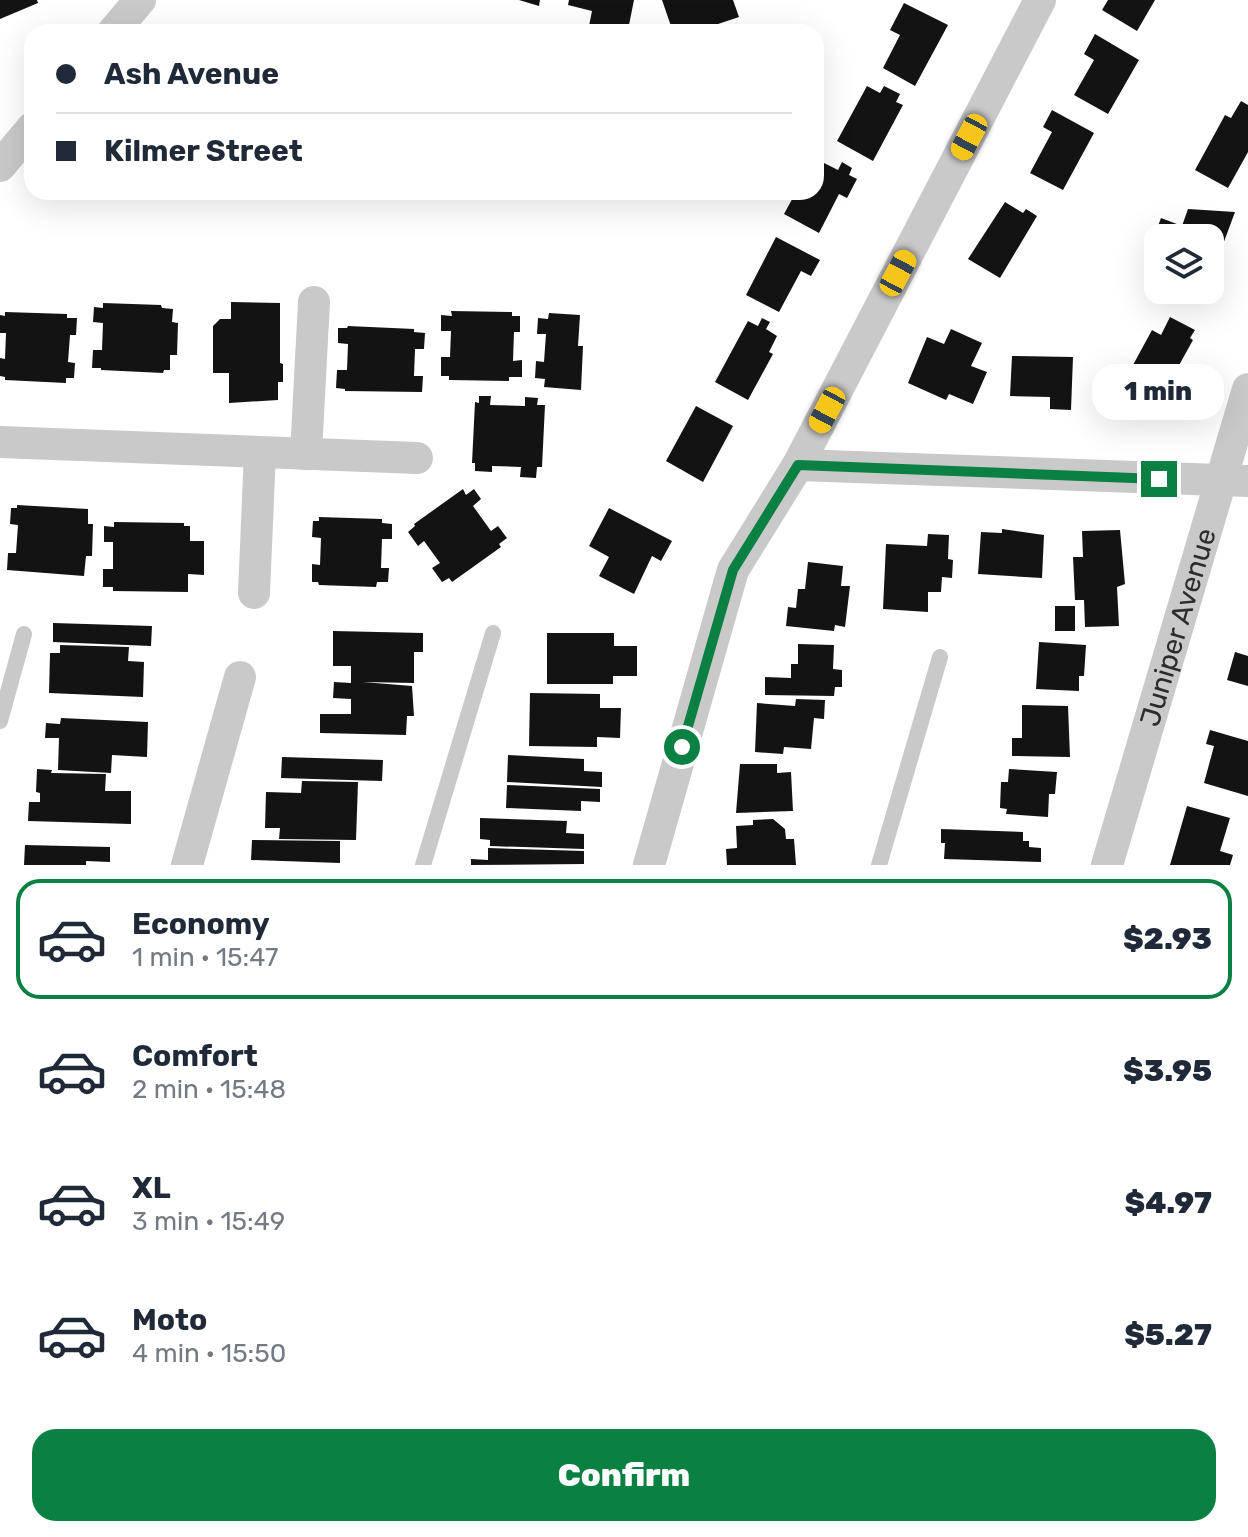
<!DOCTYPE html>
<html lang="en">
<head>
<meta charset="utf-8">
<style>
  body { margin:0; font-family:Rubik,sans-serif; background:#f6f6f7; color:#1f2937; height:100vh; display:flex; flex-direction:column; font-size:30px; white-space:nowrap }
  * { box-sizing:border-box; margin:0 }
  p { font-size:26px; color:#747a83 }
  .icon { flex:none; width:44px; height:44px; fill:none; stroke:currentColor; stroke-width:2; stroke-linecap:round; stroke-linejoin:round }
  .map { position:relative; height:865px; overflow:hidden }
  .sheet { display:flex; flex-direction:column; background:#fff; flex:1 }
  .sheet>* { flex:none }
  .hud { position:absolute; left:24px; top:24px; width:800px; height:176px; border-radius:24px; box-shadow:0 8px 32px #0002; display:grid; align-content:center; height:176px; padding:0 32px; background:#fff }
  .controls { position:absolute; left:1144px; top:224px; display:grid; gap:16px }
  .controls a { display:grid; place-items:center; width:80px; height:80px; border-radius:16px; background:#fff; box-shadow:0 8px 32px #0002; font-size:40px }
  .end { position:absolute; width:36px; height:36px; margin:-18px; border:10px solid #0b8043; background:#fff; box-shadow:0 0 0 4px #fff }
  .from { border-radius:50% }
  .bubble { position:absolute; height:56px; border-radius:24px; background:#fff; box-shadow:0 8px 32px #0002; font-size:26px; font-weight:800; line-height:56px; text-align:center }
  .car { position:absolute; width:24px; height:48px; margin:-24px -12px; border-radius:10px; box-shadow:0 0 6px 2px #0007; background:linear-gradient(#f5c518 24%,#345 0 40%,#f5c518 0 76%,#345 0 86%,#f5c518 0) }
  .hud b { display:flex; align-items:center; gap:28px; height:76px; font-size:30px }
  .hud b+b { border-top:2px solid #e0e1e3 }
  .hud i { width:20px; height:20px; background:#1f2937 }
  ul { padding:14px 0 0; list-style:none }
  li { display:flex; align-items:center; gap:24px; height:120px; margin:0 16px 12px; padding:0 16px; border:4px solid transparent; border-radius:24px }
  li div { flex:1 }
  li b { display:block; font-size:30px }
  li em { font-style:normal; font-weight:800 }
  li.on { border-color:#0b8043 }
  li>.icon { width:72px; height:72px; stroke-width:1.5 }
  .primary-button { display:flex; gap:16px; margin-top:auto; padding:16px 32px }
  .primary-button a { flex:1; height:92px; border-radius:24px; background:#0b8043; color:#fff; font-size:32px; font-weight:800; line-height:92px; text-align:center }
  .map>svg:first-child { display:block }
</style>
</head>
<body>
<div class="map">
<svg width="1248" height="865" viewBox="0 0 1248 865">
  <rect width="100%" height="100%" fill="#fff"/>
  <g fill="#131313">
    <polygon points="0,0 37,0 38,3 0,19"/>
    <polygon points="519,0 540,0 539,6"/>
    <polygon points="569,0 634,0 628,30 605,25 605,29 589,26 592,11 568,5"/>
    <polygon points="662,0 733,0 739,17 694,32 673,32"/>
    <polygon points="1108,0 1155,0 1137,31 1102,10"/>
    <polygon points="904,3 948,25 915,86 883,68 900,35 890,30"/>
    <polygon points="1095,34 1139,60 1108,114 1074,95 1094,60 1084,54"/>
    <polygon points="867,86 880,93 884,86 900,94 896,102 903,105 873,161 837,141"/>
    <polygon points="1241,101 1248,105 1248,152 1228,188 1195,170 1225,115 1231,118"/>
    <polygon points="1052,110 1094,133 1063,190 1030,173 1052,132 1043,127"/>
    <polygon points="816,159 838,170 842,162 852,168 849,175 857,179 847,198 839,194 819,233 784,214 796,192 816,192"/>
    <polygon points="1005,202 1023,213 1026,209 1037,216 1000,278 968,259"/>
    <polygon points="1188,209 1235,212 1219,255 1210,252 1210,238 1158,238 1158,253 1149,250 1161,218 1182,226"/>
    <polygon points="776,237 820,260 811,276 801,271 779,312 746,295"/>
    <polygon points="231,302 280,303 280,363 283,364 283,382 278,382 278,400 229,403 229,373 213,373 213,326 220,319 231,319"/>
    <polygon points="103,303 161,305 162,308 173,309 172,322 178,323 177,355 170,355 170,370 164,370 163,373 101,370 101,368 92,368 93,350 102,350 103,323 93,322 94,307 103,308"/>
    <polygon points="451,311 512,312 512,316 520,316 520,332 514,332 513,361 522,360 522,377 509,377 509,381 449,380 449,376 441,376 441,357 450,357 451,331 441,331 441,315 452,316"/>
    <polygon points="5,312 67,314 67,318 77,318 76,335 70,335 68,362 75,363 74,378 66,378 66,383 5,380 5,377 0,376 0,358 5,359 6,333 0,333 0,315 5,316"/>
    <polygon points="549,313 580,315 578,346 583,346 581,390 544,387 545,379 535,378 536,361 544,362 546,334 537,334 538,318 548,319"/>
    <polygon points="1170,317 1195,330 1190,338 1193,340 1162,396 1127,376 1152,330 1161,335"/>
    <polygon points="762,318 770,322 766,329 777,336 769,352 773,354 748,400 715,382 748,321 758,326"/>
    <polygon points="348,326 414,329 414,332 425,333 424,349 415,349 414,376 423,376 422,392 345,391 345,389 336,388 337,370 347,370 348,344 338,343 338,328 347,328"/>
    <polygon points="951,329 982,343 971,366 987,372 973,404 949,394 946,400 908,383 927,337 944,344"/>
    <polygon points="1012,356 1073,357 1071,410 1050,409 1050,397 1010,396"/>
    <polygon points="479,396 491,396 490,405 525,406 525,397 538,398 537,405 545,405 542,467 537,467 536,478 520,477 521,467 492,466 492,472 475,471 475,463 472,463 475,402 479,403"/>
    <polygon points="696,406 733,426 703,482 666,461"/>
    <polygon points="463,489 466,495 474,489 481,499 473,506 491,531 498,526 507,538 499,544 501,547 452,582 449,578 442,582 432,568 440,563 424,541 418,546 408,532 415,526 414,524"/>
    <polygon points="17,505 88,509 88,524 93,524 92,556 86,556 84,576 7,570 8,553 16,553 18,525 10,524 11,508 17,508"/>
    <polygon points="609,508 672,541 661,561 652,556 634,594 599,576 609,557 589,546"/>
    <polygon points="319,517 382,519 382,523 392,524 392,539 382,539 381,568 389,568 388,582 377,582 376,587 319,585 318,582 312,582 312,564 320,565 321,538 312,537 313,521 319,521"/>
    <polygon points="114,522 184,523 184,526 190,526 190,541 204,541 204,575 188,574 188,592 113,591 113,587 103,587 103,569 113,569 113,542 104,542 104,526 114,527"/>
    <polygon points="1002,529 1044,535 1042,578 978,574 981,532 1002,533"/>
    <polygon points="1120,530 1125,584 1117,587 1119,626 1085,627 1084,600 1075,600 1073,557 1083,557 1082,531"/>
    <polygon points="928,534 949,535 948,559 953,560 952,578 942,577 941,592 928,592 928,612 883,609 886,544 927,546"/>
    <polygon points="808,562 843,566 841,586 850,586 845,627 835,625 834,631 786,626 788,607 796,608 798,589 805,589"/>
    <rect x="1055" y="606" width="20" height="25"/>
    <polygon points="53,623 152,626 151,646 53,642"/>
    <polygon points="333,631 423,633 423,652 414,652 414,683 363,682 412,686 414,716 407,716 406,735 320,733 320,714 351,714 351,699 333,698 334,682 351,683 351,666 333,666"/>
    <polygon points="547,633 614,633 614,646 637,646 637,676 613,676 613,684 547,684"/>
    <polygon points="1039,642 1086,645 1084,676 1079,676 1079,691 1036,689"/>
    <polygon points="798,644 834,645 833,669 842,670 842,687 835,687 834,696 765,695 765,677 791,678 791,664 798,664"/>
    <polygon points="60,645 129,647 128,661 144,662 143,697 49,693 50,653 60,653"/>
    <polygon points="1235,652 1248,656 1248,686 1227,680"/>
    <polygon points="530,693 600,694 600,708 621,708 620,738 597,737 597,747 529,746"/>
    <polygon points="796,699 825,700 824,719 814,718 811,749 784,747 783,754 755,752 757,703 795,706"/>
    <polygon points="1022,705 1068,706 1070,757 1012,756 1012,738 1022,738"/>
    <polygon points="61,718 148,722 147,757 112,755 111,773 58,770 59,738 45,738 46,723 60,724"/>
    <polygon points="1210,730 1248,741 1248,796 1204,783 1214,746 1206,744"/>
    <polygon points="508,755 584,759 584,771 602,772 602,787 507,782"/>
    <polygon points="282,757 383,760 382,781 281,778"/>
    <polygon points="740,764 777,764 777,773 791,772 793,811 736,813"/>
    <polygon points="37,769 52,770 51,773 106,774 105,791 131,791 131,824 28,821 29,802 40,802 40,793 36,792"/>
    <polygon points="1009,769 1057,772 1055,794 1049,794 1048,817 1006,814 1007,809 1000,808 1001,782 1008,782"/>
    <polygon points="302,781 358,782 356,840 279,839 280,828 265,828 266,792 301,793"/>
    <polygon points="507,785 600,789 600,802 581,801 581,811 506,808"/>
    <polygon points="1187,806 1230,818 1220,851 1233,855 1230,865 1170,865"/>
    <polygon points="480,818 567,821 566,833 584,834 584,849 490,846 490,840 480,839"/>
    <polygon points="773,819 785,829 786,839 794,839 796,865 727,865 726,849 737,848 736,826 753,825 753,820"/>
    <polygon points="941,829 1023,832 1023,841 1029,841 1029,847 1041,848 1041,862 944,859 945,843 941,843"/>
    <polygon points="252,840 340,841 340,863 251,860"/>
    <polygon points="25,845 110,847 110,862 86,861 86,865 24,865"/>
    <polygon points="488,848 584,851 584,864 471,865 471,859 488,860"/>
  </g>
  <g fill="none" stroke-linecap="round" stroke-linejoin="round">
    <g stroke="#c9c9c9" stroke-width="16">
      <polyline points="0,721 24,634"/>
      <polyline points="423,865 493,633"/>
      <polyline points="879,865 940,657"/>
    </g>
    <g stroke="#c9c9c9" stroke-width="32">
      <polyline points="113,32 140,0"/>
      <polyline points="0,166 32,128"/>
      <polyline points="0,442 417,458"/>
      <polyline points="306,454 314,302"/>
      <polyline points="798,465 1248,481"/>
      <polyline points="254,593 260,452"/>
      <polyline points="187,865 240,677"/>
      <polyline points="649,865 733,570 798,465 1040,0"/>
      <path id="s1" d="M1107 865 1248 389"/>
    </g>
  </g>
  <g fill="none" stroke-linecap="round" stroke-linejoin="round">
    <polyline stroke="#0b8043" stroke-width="10" points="682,747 733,570 798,465 1159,479"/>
  </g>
  <g text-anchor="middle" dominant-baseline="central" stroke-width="8" stroke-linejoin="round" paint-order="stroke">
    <g font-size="28" fill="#2c2c2c" stroke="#fff">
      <text stroke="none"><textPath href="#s1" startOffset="248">Juniper Avenue</textPath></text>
    </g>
  </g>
</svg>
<div class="controls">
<a><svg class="icon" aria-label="layers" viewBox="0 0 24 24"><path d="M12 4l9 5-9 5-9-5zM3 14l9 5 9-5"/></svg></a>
</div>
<i class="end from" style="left:682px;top:747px"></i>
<i class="end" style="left:1159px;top:479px"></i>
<div class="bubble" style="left:1092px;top:364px;width:132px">1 min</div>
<i class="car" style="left:969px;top:137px;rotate:208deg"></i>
<i class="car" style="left:898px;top:273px;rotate:28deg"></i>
<i class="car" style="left:827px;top:410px;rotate:208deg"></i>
<div class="hud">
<b><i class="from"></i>Ash Avenue</b>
<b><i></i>Kilmer Street</b>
</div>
</div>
<section class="sheet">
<ul>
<li class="on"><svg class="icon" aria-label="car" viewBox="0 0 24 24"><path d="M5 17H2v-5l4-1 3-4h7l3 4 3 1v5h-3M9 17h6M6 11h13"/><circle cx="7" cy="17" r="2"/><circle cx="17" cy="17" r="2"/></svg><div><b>Economy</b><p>1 min · 15:47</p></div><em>$2.93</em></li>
<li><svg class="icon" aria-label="car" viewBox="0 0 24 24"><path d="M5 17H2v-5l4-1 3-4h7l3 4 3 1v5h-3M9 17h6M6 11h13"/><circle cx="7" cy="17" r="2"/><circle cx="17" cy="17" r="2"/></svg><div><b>Comfort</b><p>2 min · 15:48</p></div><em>$3.95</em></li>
<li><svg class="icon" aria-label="car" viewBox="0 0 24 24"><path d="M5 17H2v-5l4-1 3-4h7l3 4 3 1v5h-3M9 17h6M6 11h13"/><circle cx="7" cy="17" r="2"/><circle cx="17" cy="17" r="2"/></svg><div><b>XL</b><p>3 min · 15:49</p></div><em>$4.97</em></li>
<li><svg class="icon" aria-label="car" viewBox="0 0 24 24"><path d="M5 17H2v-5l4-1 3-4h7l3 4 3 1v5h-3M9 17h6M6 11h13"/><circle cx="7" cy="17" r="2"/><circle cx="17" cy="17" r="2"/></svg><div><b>Moto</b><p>4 min · 15:50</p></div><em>$5.27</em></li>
</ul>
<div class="primary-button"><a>Confirm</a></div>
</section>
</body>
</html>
